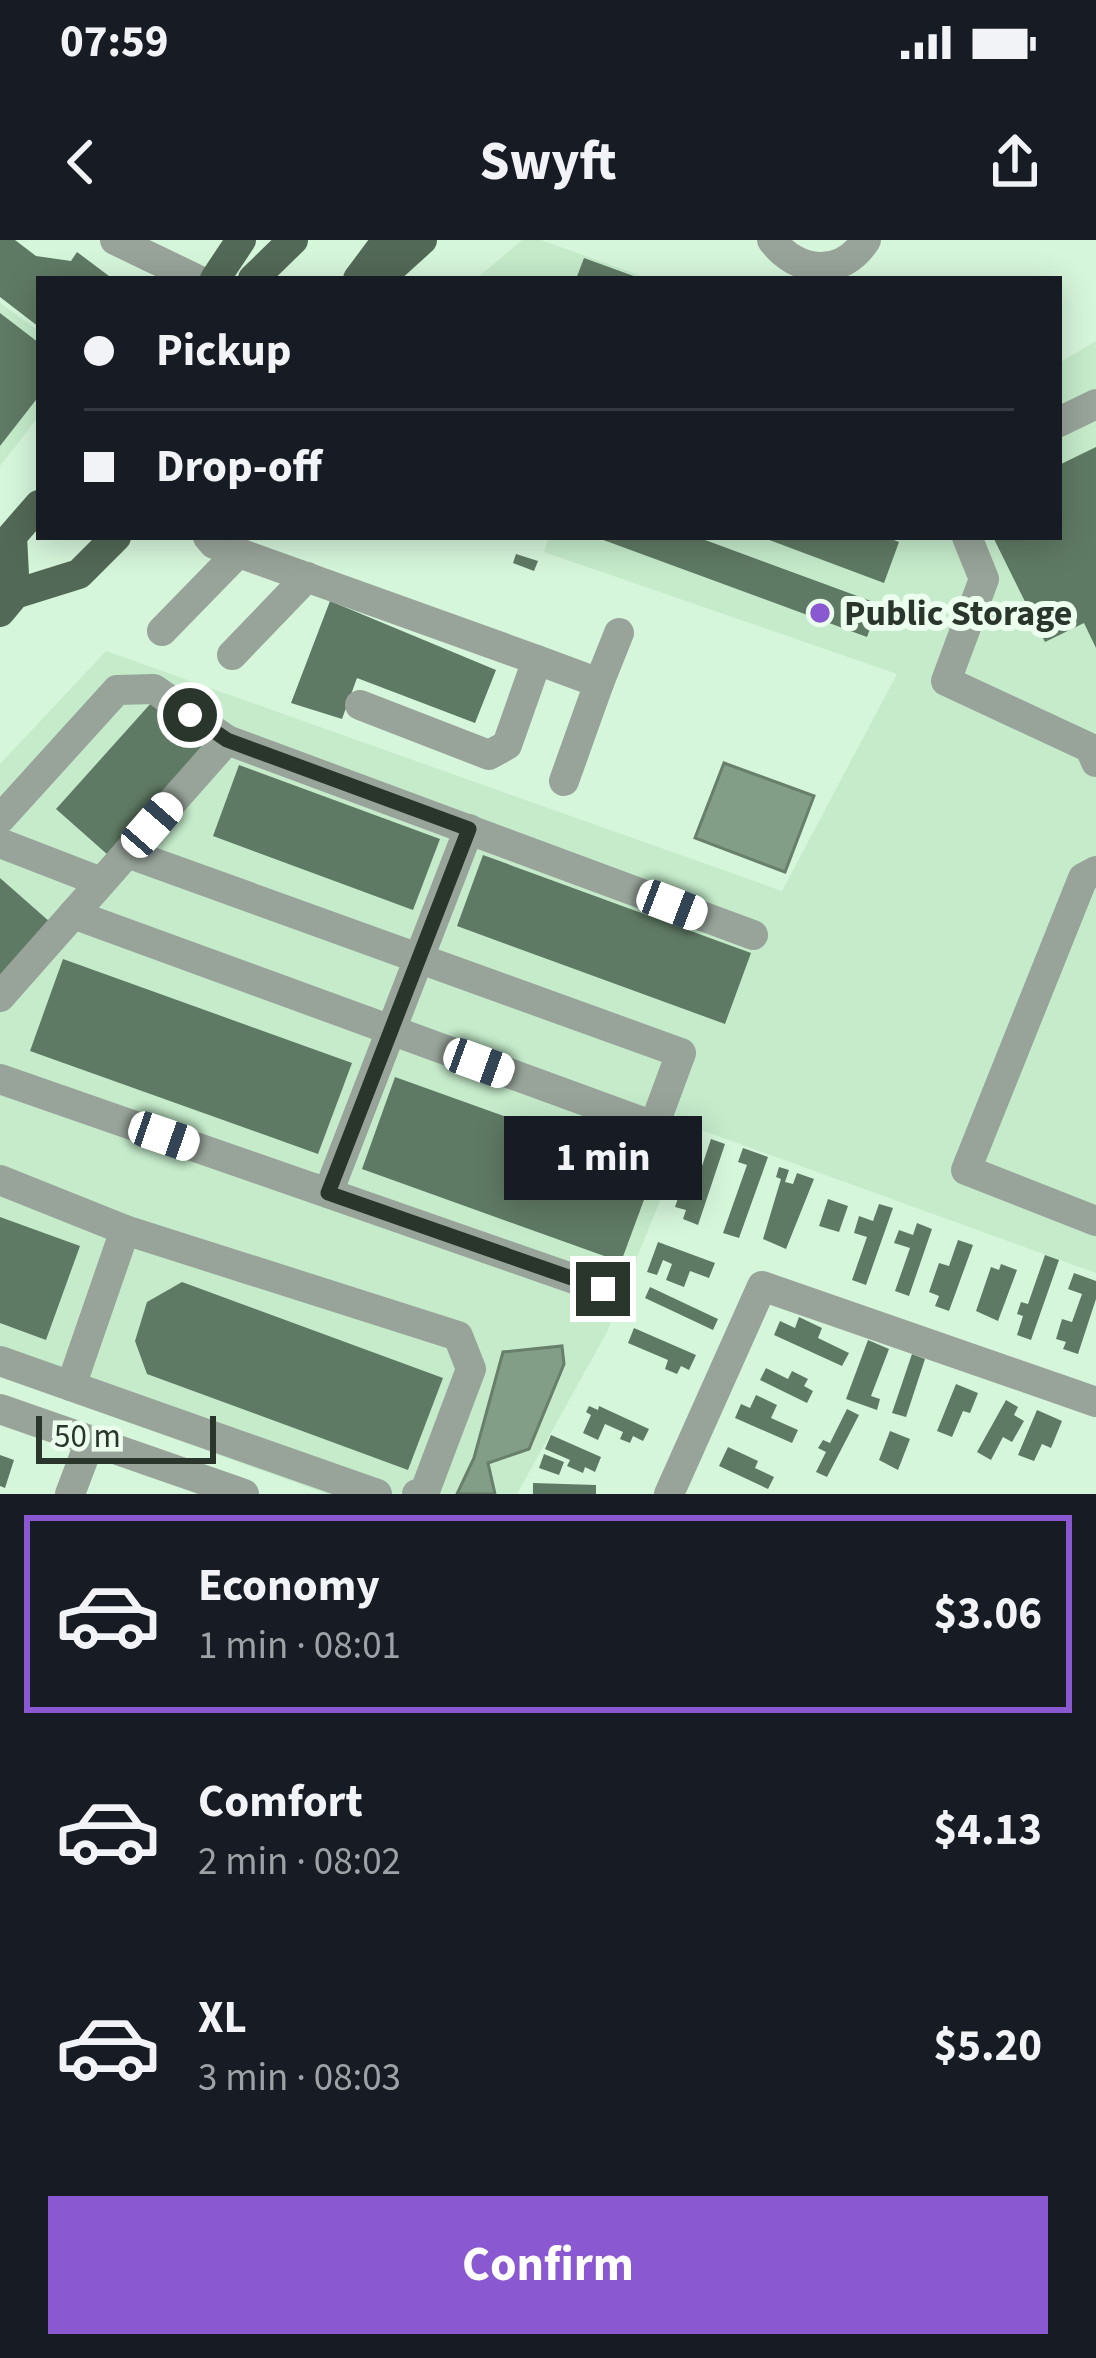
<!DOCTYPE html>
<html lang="en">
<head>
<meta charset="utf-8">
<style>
  body { margin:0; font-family:"Source Sans 3",sans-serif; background:#242831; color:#f1f3f6; height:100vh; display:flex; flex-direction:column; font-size:45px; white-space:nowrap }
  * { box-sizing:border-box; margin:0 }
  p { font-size:39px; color:#9ea1a6 }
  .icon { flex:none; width:66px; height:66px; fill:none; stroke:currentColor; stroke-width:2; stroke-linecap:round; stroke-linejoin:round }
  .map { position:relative; height:1254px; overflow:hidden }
  .panel { display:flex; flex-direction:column; background:#171b24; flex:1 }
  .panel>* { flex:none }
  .banner { position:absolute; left:36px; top:36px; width:1026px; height:264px; border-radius:0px; box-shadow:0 6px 30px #0003; display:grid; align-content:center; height:264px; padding:0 48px; background:#171b24 }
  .scale { position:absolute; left:36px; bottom:30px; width:180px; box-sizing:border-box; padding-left:12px; border:6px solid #2a362c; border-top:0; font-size:33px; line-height:42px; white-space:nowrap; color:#2a362c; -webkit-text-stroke:9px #ecffef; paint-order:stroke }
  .end { position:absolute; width:54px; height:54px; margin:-27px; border:15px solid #2a362c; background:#fff; box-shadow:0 0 0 6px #fff }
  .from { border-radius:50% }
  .bubble { position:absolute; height:84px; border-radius:0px; background:#171b24; box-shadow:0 6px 30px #0003; font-size:39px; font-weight:700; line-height:84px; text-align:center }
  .car { position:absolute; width:36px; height:72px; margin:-36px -18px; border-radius:15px; box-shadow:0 0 9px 3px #0007; background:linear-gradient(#fff 24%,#345 0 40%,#fff 0 76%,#345 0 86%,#fff 0) }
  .banner b { display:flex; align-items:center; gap:42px; height:114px; font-size:45px }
  .banner b+b { border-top:3px solid #363941 }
  .banner i { width:30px; height:30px; background:#f1f3f6 }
  ul { padding:21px 0 0; list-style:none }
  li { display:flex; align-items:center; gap:36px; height:198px; margin:0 24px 18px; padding:0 24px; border:6px solid transparent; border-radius:0px }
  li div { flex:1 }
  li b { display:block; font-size:45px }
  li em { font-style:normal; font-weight:700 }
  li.active { border-color:#8a58d0 }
  li>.icon { width:108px; height:108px; stroke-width:1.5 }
  .button { display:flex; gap:24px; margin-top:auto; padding:24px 48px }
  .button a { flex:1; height:138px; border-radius:0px; background:#8a58d0; color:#fff; font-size:48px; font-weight:700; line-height:138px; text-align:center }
  .status { display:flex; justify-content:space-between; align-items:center; height:84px; padding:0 60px; background:#171b24; direction:ltr }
  .status svg { height:33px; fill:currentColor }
  header { display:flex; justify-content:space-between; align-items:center; height:156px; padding:0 48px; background:#171b24; font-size:54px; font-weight:700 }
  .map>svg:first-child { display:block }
</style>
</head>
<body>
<div class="status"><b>07:59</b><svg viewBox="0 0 49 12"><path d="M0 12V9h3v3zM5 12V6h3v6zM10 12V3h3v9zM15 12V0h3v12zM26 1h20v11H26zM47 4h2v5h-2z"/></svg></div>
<header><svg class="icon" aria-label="back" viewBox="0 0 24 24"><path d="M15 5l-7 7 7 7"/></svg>Swyft<svg class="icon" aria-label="share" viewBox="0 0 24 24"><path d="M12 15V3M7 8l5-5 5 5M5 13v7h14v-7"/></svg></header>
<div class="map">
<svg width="1096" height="1254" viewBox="0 0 1096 1254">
  <rect width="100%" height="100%" fill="#d6f6db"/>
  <g fill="#c5ebcb">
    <polygon points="522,0 541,0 650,39 476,39"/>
    <polygon points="0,63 39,91 39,176 0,226"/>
    <polygon points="1096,101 1096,1033 690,886 607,1092 517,1254 327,1254 0,1136 0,524 106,411 782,651 897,434 544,312 549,297 1059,297 1059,123"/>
  </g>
  <g fill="#839e87" stroke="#687f6c" stroke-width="3">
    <polygon points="724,523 814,556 785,632 695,598"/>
    <polygon points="562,1106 564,1124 529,1209 488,1223 495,1254 457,1254 474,1218 503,1112"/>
  </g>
  <g fill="#5f7a64">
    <polygon points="0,0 15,0 36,16 71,21 77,12 113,39 39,39 39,87 0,57"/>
    <polygon points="584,18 639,38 639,39 576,39"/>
    <polygon points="0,73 39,103 39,156 0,206"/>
    <polygon points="1096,207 1096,408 1084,383 1045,402 993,297 1059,297 1059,225"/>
    <polygon points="697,297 879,364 867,397 598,298"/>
    <polygon points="761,297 886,297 899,302 884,343"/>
    <polygon points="516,314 538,321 534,331 513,323"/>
    <polygon points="330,361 496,430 475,483 357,438 342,479 291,463"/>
    <polygon points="152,462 203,508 108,615 56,569"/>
    <polygon points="239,525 440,599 413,670 213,596"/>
    <polygon points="483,615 751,713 725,784 457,686"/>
    <polygon points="0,638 50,682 0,738"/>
    <polygon points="63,719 352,823 318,914 30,811"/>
    <polygon points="395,837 655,930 621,1022 362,929"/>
    <polygon points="711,899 725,904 698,985 683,979 686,970 675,967 682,946 694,950"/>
    <polygon points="743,908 768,917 739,998 723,993 747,925 738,922"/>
    <polygon points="779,927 789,930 785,942 793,944 797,933 814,939 786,1009 763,999 781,939 776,937"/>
    <polygon points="828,959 848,966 839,992 819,986"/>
    <polygon points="879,964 893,968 866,1045 852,1040 867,997 854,993 859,976 873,981"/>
    <polygon points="0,977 80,1006 46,1100 0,1083"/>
    <polygon points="917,983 932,989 909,1056 895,1051 910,1008 894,1003 899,990 913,995"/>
    <polygon points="958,1000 973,1005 949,1071 935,1066 939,1056 929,1052 939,1023 949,1026"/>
    <polygon points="658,1002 715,1023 709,1038 690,1031 684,1047 666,1040 672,1024 663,1020 657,1035 647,1032"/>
    <polygon points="1045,1015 1059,1020 1031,1100 1017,1095 1023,1076 1017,1074 1021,1062 1028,1064"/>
    <polygon points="1001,1024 1017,1030 998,1081 976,1071 991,1027 999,1030"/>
    <polygon points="1074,1033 1096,1041 1096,1059 1078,1114 1063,1109 1066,1102 1056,1099 1062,1079 1072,1082 1082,1054 1068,1049"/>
    <polygon points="182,1042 443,1138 408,1230 147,1134 135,1101 147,1062"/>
    <polygon points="650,1047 718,1079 713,1090 645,1058"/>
    <polygon points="799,1077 822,1088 818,1098 849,1113 842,1126 774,1095 780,1081 795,1088"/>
    <polygon points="634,1088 696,1115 689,1130 681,1126 677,1134 665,1129 668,1120 628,1103"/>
    <polygon points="868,1100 889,1109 871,1156 880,1159 877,1170 846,1159"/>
    <polygon points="912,1114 925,1119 906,1177 892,1173"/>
    <polygon points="766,1128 788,1139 792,1131 808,1139 804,1146 813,1151 807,1163 760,1140"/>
    <polygon points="956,1144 978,1153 970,1173 963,1171 952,1197 937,1191"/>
    <polygon points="756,1155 777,1165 771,1178 798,1190 792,1203 735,1178 741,1164 750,1168"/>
    <polygon points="1006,1160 1018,1167 1014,1175 1024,1181 1012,1202 1003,1197 991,1220 977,1212"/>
    <polygon points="589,1166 598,1170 599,1166 649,1189 643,1201 633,1196 630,1203 620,1199 623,1192 605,1184 598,1200 583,1193 591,1175 586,1172"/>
    <polygon points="847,1169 859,1175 827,1237 816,1232 826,1212 818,1208 823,1200 830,1203"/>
    <polygon points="1037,1170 1062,1181 1051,1208 1042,1204 1034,1221 1018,1215"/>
    <polygon points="890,1191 910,1199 898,1230 879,1220"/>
    <polygon points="551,1195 601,1217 595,1232 585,1227 583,1233 567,1226 570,1220 545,1209"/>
    <polygon points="728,1207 758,1221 755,1228 774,1237 768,1249 719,1226"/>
    <polygon points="544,1214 564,1222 559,1235 539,1228"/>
    <polygon points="0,1215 14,1220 5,1248 0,1246"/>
    <polygon points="533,1243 596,1245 596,1254 533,1254"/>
  </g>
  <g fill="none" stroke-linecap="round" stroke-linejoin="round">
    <g stroke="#98a49a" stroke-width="30">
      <polyline points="115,0 196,39"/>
      <path d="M772 0C797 34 842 38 866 0"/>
      <polyline points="1059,182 1096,164"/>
      <polyline points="208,297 214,304 537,420 507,505 489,515 360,465"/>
      <polyline points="967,297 984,339 946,441 1090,508 1096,522"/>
      <polyline points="162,391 239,312"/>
      <polyline points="232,415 307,337"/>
      <polyline points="537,420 599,443 564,541"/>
      <polyline points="599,443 619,393"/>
      <polyline points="227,500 753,695"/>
      <polyline points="0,579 117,450 154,449 227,500 0,757"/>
      <polyline points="0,603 101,642"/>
      <polyline points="1096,631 1083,638 966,930 1096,981"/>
      <polyline points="73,674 654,886 681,813 127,613"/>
      <polyline points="0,839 603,1049"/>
      <polyline points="0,940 125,990 458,1096 471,1129 425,1251 417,1254"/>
      <polyline points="328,953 469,589"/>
      <polyline points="0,1121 377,1254"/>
      <polyline points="71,1146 125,990"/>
      <polyline points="0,1169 244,1254"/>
      <polyline points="70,1254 90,1201"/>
      <polyline points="669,1254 762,1046 1096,1162"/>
    </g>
    <g stroke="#536957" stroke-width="30">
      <polyline points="215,39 241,0"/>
      <polyline points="253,39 293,0"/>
      <polyline points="358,39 387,0"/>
      <polyline points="379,39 422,0"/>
      <polyline points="15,354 12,296 39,265"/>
      <polyline points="0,372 15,354 79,334 116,297"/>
    </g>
  </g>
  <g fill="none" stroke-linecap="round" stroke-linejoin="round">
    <polyline stroke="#2a362c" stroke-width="15" points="190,475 227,500 469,589 328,953 603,1049"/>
  </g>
  <circle fill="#8a58d0" stroke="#ecffef" stroke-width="4.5" cx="820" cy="373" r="12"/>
  <g text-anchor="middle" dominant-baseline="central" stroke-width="12" stroke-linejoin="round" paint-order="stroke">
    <g font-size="36" font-weight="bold" fill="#2a362c" stroke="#ecffef" text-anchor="start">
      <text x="844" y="373">Public Storage</text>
    </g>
  </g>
</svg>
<div class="scale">50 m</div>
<i class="end from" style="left:190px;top:475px"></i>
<i class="end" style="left:603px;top:1049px"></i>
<div class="bubble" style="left:504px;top:876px;width:198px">1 min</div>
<i class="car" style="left:152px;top:585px;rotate:41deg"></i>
<i class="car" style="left:672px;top:665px;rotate:111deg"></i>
<i class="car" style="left:479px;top:823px;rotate:110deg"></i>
<i class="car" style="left:164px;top:896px;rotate:109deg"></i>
<div class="banner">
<b><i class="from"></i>Pickup</b>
<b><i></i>Drop-off</b>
</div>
</div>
<section class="panel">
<ul>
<li class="active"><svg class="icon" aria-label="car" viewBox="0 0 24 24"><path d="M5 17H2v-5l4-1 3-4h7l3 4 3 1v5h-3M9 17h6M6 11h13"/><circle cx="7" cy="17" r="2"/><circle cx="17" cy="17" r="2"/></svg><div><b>Economy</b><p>1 min · 08:01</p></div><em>$3.06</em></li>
<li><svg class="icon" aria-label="car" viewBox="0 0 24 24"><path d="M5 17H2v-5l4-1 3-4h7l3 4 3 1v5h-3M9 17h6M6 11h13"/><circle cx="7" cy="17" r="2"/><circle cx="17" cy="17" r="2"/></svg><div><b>Comfort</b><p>2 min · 08:02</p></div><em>$4.13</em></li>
<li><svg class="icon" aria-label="car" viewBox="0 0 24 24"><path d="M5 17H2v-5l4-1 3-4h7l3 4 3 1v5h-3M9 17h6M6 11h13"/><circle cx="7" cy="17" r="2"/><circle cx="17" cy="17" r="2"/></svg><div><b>XL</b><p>3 min · 08:03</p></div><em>$5.20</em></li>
</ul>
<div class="button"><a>Confirm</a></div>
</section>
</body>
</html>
